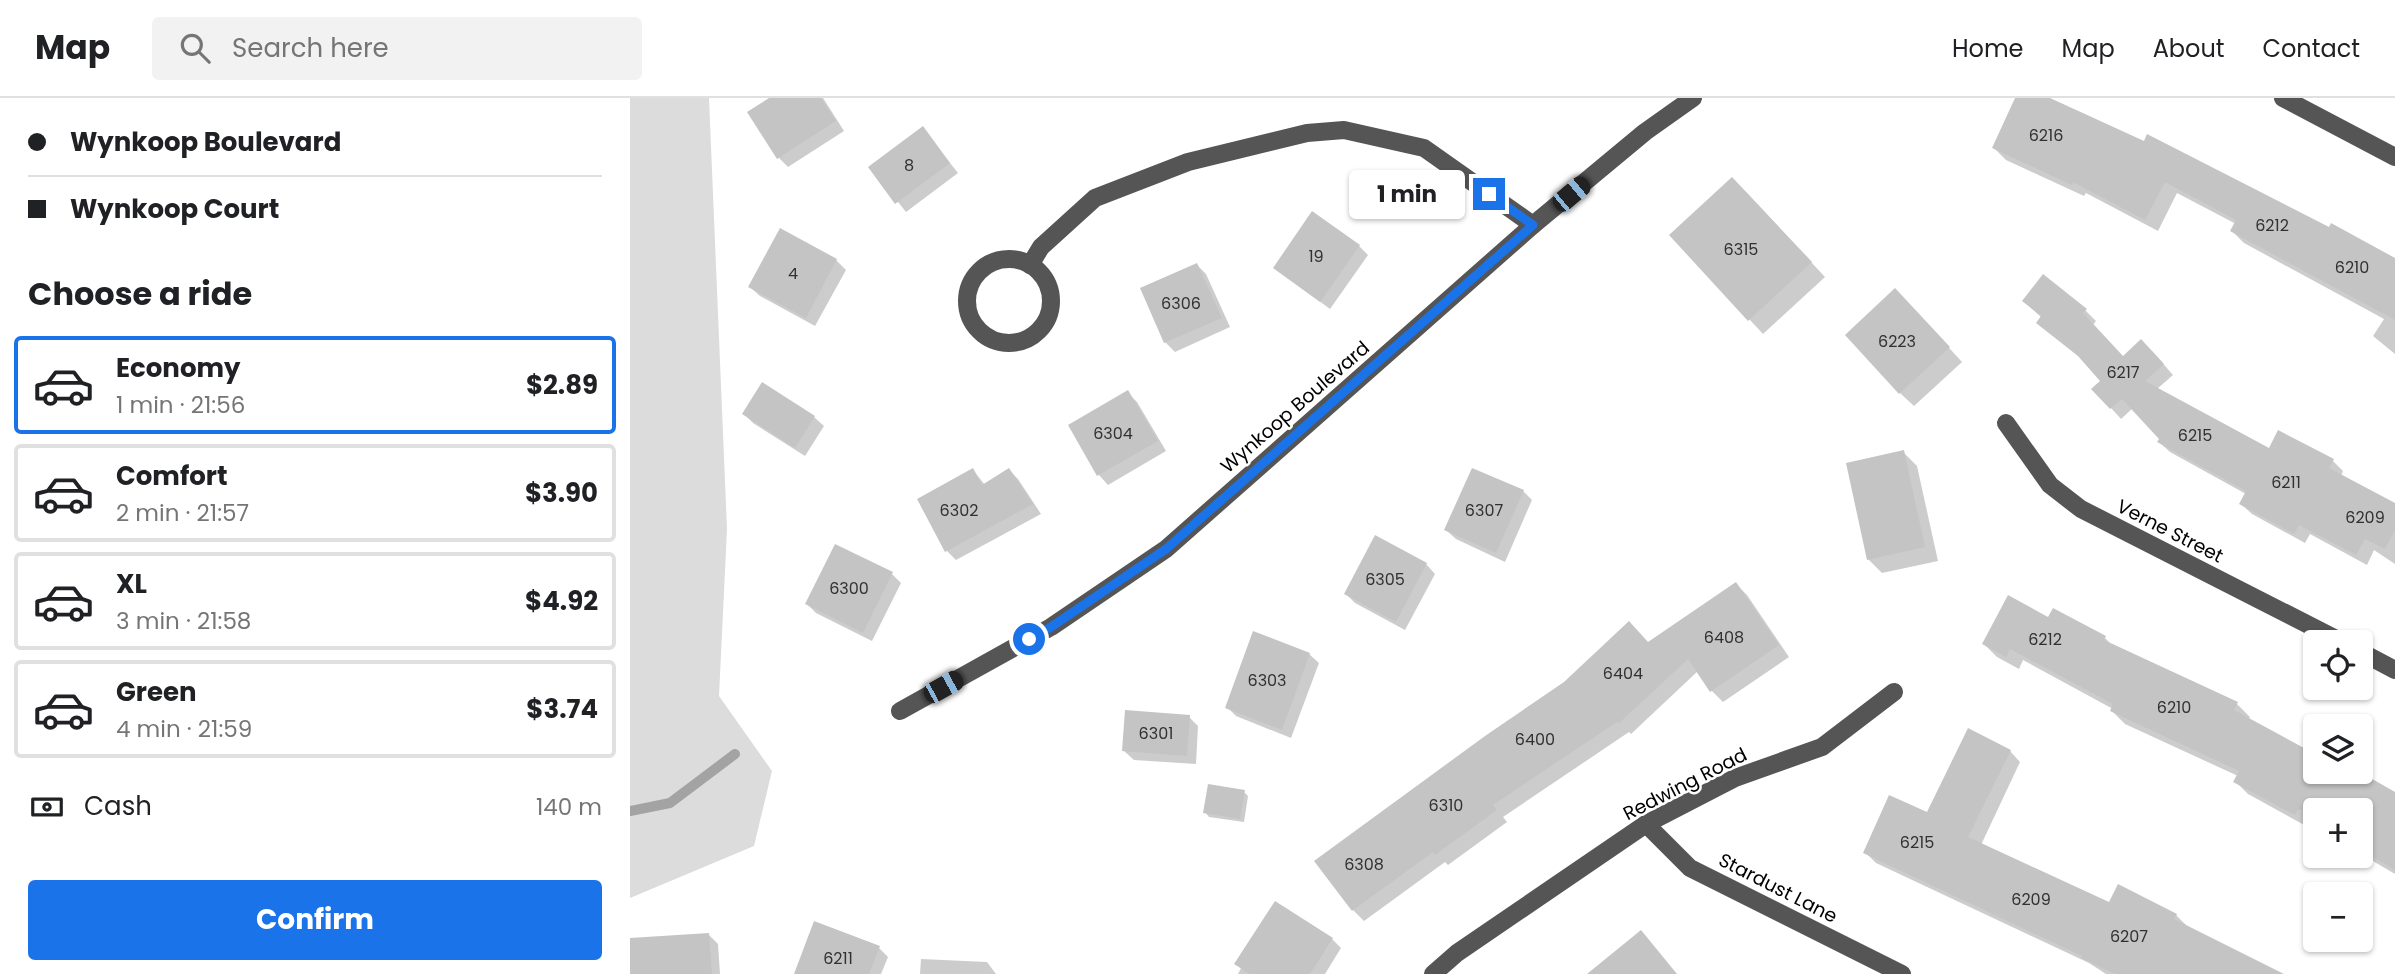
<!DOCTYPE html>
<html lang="en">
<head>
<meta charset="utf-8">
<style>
  body { margin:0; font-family:Poppins,sans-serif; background:#f2f2f2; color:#202124; height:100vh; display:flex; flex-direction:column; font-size:26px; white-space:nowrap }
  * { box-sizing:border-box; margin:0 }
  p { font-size:23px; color:#757577 }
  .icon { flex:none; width:38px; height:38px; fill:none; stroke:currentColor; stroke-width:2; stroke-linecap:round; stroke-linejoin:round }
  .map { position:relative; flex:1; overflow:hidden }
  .panel { display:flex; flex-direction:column; background:#fff; width:630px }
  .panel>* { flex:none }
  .banner { display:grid; align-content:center; height:154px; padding:0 28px; background:#fff }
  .fabs { position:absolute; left:1673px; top:532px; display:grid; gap:14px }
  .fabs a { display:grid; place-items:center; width:70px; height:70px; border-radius:7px; background:#fff; box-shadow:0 2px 5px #0004; font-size:35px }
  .end { position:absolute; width:32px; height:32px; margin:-16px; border:9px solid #1a73e8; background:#fff; box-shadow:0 0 0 4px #fff }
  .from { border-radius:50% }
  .bubble { position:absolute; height:49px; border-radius:7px; background:#fff; box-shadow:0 2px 5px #0004; font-size:23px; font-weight:700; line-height:49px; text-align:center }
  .car { position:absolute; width:21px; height:42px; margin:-21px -10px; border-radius:9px; box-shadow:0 0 5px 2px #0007; background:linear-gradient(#222 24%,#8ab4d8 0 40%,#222 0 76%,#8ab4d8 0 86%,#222 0) }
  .banner b { display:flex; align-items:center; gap:24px; height:66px; font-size:26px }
  .banner b+b { border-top:2px solid #e0e0e0 }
  .banner i { width:18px; height:18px; background:#202124 }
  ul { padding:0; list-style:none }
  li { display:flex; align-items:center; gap:21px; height:98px; margin:0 14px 10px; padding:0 14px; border:4px solid #e0e0e0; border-radius:7px }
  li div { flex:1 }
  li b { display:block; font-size:26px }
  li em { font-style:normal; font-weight:700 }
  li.active { border-color:#1a73e8 }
  li>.icon { width:63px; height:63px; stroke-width:1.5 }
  h2 { padding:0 28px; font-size:32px; line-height:84px }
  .pay { display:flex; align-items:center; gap:18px; height:77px; padding:0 28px; font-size:26px }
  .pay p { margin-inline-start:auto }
  .cta { display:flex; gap:14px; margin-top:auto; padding:14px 28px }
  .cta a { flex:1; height:80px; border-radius:7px; background:#1a73e8; color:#fff; font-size:28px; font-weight:700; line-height:80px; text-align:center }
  header { display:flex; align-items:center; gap:42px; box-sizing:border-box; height:98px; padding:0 35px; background:#fff; border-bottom:2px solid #e0e0e0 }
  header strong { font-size:33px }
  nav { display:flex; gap:38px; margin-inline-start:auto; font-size:24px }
  .search { width:490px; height:63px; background:#f2f2f2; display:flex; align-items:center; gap:18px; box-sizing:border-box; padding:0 24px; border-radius:7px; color:#757577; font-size:26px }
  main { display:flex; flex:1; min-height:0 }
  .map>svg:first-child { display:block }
</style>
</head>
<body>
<header>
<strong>Map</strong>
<div class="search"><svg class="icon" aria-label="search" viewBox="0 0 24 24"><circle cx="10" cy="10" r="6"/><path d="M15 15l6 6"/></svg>Search here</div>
<nav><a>Home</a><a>Map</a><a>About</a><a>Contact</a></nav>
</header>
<main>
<section class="panel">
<div class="banner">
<b><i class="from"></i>Wynkoop Boulevard</b>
<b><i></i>Wynkoop Court</b>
</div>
<h2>Choose a ride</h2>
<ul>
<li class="active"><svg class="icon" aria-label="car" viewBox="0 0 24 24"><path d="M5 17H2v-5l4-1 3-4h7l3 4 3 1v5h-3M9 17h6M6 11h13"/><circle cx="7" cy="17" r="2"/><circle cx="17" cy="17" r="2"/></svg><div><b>Economy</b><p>1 min · 21:56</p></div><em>$2.89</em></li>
<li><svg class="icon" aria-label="car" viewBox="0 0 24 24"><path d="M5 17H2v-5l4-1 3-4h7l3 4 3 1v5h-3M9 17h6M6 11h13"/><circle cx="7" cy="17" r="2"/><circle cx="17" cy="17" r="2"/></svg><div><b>Comfort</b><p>2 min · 21:57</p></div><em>$3.90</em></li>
<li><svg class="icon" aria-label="car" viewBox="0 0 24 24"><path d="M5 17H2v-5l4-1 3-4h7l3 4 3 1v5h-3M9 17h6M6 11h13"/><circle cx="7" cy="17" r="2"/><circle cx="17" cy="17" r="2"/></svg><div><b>XL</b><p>3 min · 21:58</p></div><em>$4.92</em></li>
<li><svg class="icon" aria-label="car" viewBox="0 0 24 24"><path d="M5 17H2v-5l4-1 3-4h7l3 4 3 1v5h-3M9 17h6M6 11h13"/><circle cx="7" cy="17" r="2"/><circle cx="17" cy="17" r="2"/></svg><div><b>Green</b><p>4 min · 21:59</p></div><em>$3.74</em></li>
</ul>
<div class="pay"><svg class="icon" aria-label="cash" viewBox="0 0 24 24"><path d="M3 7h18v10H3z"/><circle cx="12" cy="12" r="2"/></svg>Cash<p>140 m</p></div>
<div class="cta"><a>Confirm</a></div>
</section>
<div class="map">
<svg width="1765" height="876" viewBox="0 0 1765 876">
  <rect width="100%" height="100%" fill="#fff"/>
  <polygon fill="#dcdcdc" points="0,0 79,0 97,431 89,598 142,673 124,748 0,800"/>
  <g fill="#0003">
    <polygon points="142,0 193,0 214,33 158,69 149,60 119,15"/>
    <polygon points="1386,0 1416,0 1699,132 1702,127 1765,162 1765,256 1743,238 1754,221 1614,145 1602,133 1606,126 1547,95 1528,133 1456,95 1454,98 1376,62 1364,50"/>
    <polygon points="293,31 328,75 276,114 241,70"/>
    <polygon points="1116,94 1195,179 1133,236 1042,138"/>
    <polygon points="729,148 738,157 700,211 645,170"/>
    <polygon points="206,162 216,172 185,228 130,198 120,189"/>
    <polygon points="567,167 576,176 600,229 545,254 535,244"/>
    <polygon points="1394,203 1455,212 1466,223 1463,227 1493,260 1522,253 1543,277 1527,291 1639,353 1703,363 1713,373 1711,378 1765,407 1765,466 1744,452 1737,467 1680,436 1675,445 1622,416 1611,406 1616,396 1540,354 1529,344 1531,340 1503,310 1491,321 1481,310 1473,283 1457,265 1408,225 1412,220"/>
    <polygon points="1279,206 1332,264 1284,308 1270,295"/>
    <polygon points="133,286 184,319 194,328 175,358 123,325 114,316"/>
    <polygon points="497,294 507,304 536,353 478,387 469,377 440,328"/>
    <polygon points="1273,354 1287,368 1308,463 1252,475 1238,461"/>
    <polygon points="343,372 355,387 379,372 388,381 411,416 326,462 317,453"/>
    <polygon points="893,393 902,402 875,464 826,441 816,432"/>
    <polygon points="796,466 805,476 775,532 725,505 716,496"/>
    <polygon points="262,476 271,485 242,543 186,515 177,506"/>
    <polygon points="1106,486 1117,497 1159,559 1093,604 1082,593 1068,573 1001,636 999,634 873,719 877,724 818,767 815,764 734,823 723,812 1018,546"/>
    <polygon points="1419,521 1475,540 1483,548 1607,606 1620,619 1618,622 1672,651 1679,637 1685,641 1685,674 1726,674 1765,696 1765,776 1731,756 1731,712 1685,712 1685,730 1680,726 1678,729 1618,696 1605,683 1608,678 1495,626 1482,613 1483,611 1393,562 1389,571 1367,559 1354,546"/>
    <polygon points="679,556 689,565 661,640 606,618 597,609"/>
    <polygon points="559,619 568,628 566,666 504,662 494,653"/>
    <polygon points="1380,653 1390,664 1351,747 1479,806 1546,817 1557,828 1647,876 1476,876 1459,865 1246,765 1235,754 1298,716"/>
    <polygon points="614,694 618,698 614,724 579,719 575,714"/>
    <polygon points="79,837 88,846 90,876 0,876 0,842"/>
    <polygon points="702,841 711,850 695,876 608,876 611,870"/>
    <polygon points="249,850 258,859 251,876 173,876"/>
    <polygon points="291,861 357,864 366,876 290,876"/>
  </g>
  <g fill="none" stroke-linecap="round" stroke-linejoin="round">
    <polyline stroke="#a3a3a3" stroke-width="10" points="0,713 40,705 105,656"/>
  </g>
  <g fill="#c4c4c4">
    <polygon points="139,0 191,0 206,23 147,61 117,14"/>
    <polygon points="1385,0 1420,0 1514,43 1517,36 1699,129 1701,125 1765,160 1765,222 1600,133 1606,122 1535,84 1515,122 1443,84 1442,87 1362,50"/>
    <polygon points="293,28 320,65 265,106 238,69"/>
    <polygon points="1102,79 1182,164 1118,223 1039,137"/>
    <polygon points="682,113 730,147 690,204 643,170"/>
    <polygon points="150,130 207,161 176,220 118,189"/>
    <polygon points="567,165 592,220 534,245 510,190"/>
    <polygon points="1413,176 1457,211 1453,215 1493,258 1511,241 1534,266 1515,283 1639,350 1648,332 1704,361 1699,370 1765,405 1765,432 1755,451 1735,441 1726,457 1669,427 1664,436 1609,406 1616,393 1527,344 1529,341 1492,301 1480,311 1461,291 1470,283 1448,258 1406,225 1411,218 1392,203"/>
    <polygon points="1265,190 1320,249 1269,296 1215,237"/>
    <polygon points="132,284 185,318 165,350 112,316"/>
    <polygon points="498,292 528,343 467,378 438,327"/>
    <polygon points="1274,352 1295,449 1237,462 1216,365"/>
    <polygon points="343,370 352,387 379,370 403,406 315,454 287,401"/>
    <polygon points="842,370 894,392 866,455 814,432"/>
    <polygon points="745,437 797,465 766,524 714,496"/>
    <polygon points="205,446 263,474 233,535 175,506"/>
    <polygon points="1106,484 1149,547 1080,594 1058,561 988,626 987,624 863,707 867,712 805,757 803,754 722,813 684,763 855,638 934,584 999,523 1018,544"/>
    <polygon points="1378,497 1418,519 1423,510 1476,538 1474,542 1608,604 1604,612 1685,656 1685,674 1730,674 1765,694 1765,772 1731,752 1731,712 1668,712 1665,717 1603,684 1609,673 1480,613 1483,606 1380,551 1376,559 1352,546"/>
    <polygon points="623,533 680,555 652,632 595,610"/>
    <polygon points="495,612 560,617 557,658 492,653"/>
    <polygon points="1338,630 1381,652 1338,739 1479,804 1488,786 1547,816 1544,821 1654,876 1485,876 1451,860 1452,858 1233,755 1259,697 1297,714"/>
    <polygon points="578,686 615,692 610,721 573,715"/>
    <polygon points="645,803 703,840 680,876 620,876 604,866"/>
    <polygon points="184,823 250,848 239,876 164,876"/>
    <polygon points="1011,832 1047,876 957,876"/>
    <polygon points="79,835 82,876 0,876 0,840"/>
  </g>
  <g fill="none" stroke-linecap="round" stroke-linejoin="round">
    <g stroke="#555" stroke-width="18">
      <polyline points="1653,0 1765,59"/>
      <circle cx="379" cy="203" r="42"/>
      <polyline points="400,167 411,149 465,100 558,64 677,35 714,32 794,50 903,127"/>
      <polyline points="1376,325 1420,387 1451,411 1712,544"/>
      <polyline points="1731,554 1765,572"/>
      <polyline points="270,613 421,529 536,451 903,127 1015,34 1063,0"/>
      <polyline points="1016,726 1060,770 1272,876"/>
      <polyline points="803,876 827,855 1016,726 1105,680 1192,649 1264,594"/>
    </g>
  </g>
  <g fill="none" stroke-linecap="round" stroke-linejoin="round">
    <polyline stroke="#1a73e8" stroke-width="9" points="399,541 421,529 536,451 903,127 859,96"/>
  </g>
  <g text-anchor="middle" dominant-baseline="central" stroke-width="5" stroke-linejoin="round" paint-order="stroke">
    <g font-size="16" fill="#313131">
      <text x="1416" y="37">6216</text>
      <text x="279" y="67">8</text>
      <text x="1642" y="127">6212</text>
      <text x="1111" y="151">6315</text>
      <text x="686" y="158">19</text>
      <text x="1722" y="169">6210</text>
      <text x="163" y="175">4</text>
      <text x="551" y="205">6306</text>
      <text x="1267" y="243">6223</text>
      <text x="1493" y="274">6217</text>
      <text x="483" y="335">6304</text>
      <text x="1565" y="337">6215</text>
      <text x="1656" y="384">6211</text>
      <text x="329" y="412">6302</text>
      <text x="854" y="412">6307</text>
      <text x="1735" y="419">6209</text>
      <text x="755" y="481">6305</text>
      <text x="219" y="490">6300</text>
      <text x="1094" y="539">6408</text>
      <text x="1415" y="541">6212</text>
      <text x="993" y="575">6404</text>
      <text x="637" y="582">6303</text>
      <text x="1544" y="609">6210</text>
      <text x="526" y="635">6301</text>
      <text x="905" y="641">6400</text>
      <text x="816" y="707">6310</text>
      <text x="1287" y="744">6215</text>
      <text x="734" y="766">6308</text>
      <text x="1401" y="801">6209</text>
      <text x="1499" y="838">6207</text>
      <text x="208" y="860">6211</text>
    </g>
    <g font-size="19" fill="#000" stroke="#fff">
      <text transform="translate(665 309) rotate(-41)">Wynkoop Boulevard</text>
      <text transform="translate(1540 433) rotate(27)">Verne Street</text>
      <text transform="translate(1055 686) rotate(-27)">Redwing Road</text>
      <text transform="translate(1148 790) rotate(27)">Stardust Lane</text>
    </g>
  </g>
</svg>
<div class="fabs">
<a><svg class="icon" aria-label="locate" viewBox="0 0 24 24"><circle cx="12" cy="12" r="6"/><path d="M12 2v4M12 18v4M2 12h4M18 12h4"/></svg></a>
<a><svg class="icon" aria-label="layers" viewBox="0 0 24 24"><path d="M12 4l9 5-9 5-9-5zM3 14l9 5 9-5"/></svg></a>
<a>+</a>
<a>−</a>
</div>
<i class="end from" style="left:399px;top:541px"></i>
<i class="end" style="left:859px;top:96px"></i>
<div class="bubble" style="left:719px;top:72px;width:116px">1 min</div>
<i class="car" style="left:941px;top:96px;rotate:50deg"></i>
<i class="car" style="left:313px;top:589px;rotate:61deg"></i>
</div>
</main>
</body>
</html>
